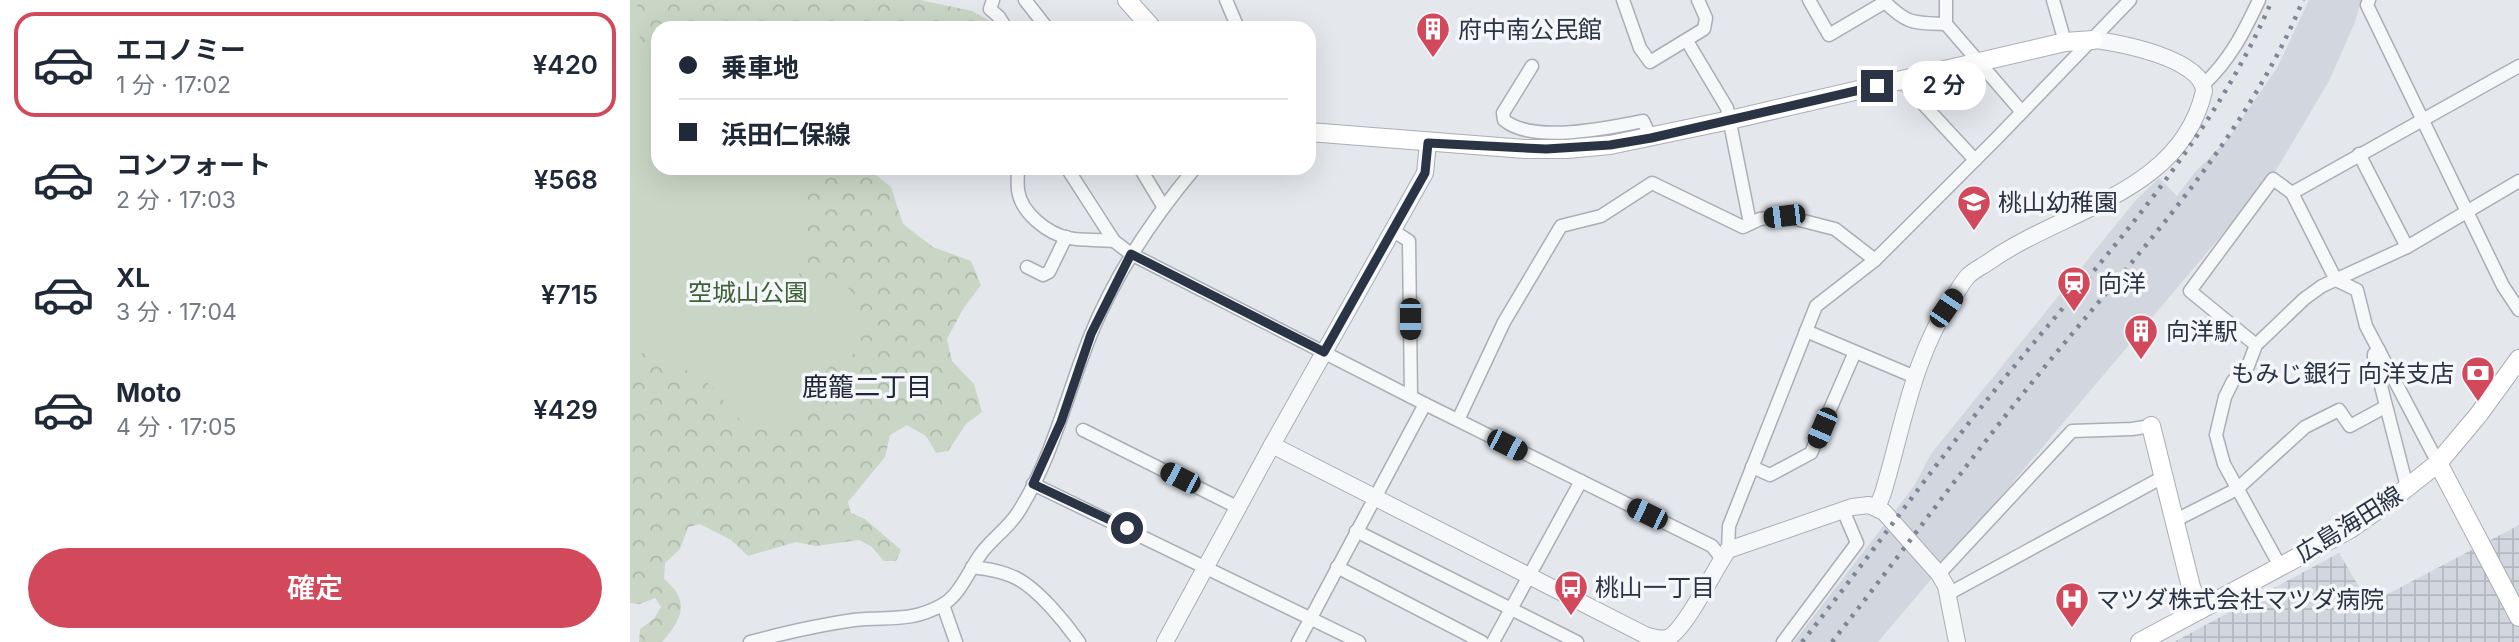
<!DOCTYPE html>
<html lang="ja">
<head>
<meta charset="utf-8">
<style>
  body { margin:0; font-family:Inter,"Noto Sans JP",sans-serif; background:#f2f2f3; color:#1f2937; height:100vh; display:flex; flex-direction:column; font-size:26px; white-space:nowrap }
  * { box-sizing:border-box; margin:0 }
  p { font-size:23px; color:#747a83 }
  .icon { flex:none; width:38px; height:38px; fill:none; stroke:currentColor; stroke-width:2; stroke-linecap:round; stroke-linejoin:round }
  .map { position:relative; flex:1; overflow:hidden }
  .panel { display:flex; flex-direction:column; background:#fff; width:630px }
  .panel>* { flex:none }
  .banner { position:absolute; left:21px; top:21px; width:665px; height:154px; border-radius:21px; box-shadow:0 7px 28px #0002; display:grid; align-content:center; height:154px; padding:0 28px; background:#fff }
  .end { position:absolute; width:32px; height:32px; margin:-16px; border:9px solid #2b3445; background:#fff; box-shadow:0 0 0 4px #fff }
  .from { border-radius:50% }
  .bubble { position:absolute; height:49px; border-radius:24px; background:#fff; box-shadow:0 7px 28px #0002; font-size:23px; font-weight:600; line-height:49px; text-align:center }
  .car { position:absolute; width:21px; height:42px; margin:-21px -10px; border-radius:9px; box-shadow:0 0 5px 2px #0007; background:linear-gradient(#222 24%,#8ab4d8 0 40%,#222 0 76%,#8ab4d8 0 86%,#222 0) }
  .banner b { display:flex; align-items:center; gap:24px; height:66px; font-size:26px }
  .banner b+b { border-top:2px solid #e0e1e3 }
  .banner i { width:18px; height:18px; background:#1f2937 }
  ul { padding:12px 0 0; list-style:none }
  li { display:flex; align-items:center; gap:21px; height:105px; margin:0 14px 10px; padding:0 14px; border:4px solid transparent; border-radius:21px }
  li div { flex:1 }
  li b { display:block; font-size:26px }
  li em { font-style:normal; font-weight:600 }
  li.current { border-color:#d1495b }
  li>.icon { width:63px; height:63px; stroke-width:1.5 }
  .primary-button { display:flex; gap:14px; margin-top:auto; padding:14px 28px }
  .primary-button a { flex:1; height:80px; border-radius:42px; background:#d1495b; color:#fff; font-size:28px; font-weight:600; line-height:80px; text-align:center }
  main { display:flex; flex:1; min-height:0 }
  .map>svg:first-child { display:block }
</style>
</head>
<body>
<main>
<section class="panel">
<ul>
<li class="current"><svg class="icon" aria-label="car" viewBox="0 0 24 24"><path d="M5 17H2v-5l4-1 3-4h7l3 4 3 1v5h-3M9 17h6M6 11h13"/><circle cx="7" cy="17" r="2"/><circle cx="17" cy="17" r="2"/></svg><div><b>エコノミー</b><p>1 分 · 17:02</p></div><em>¥420</em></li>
<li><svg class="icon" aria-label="car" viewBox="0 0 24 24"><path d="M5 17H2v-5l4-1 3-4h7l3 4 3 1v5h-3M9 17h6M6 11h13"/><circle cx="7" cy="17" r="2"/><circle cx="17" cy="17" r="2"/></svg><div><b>コンフォート</b><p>2 分 · 17:03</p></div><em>¥568</em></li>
<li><svg class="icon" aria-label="car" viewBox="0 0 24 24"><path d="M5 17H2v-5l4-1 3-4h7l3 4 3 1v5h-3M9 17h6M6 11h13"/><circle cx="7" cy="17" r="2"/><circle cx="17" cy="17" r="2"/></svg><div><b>XL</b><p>3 分 · 17:04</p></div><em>¥715</em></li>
<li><svg class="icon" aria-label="car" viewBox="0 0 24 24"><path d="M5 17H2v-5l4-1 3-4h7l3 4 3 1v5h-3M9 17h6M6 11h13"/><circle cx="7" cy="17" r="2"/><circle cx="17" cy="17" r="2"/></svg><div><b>Moto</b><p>4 分 · 17:05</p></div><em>¥429</em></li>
</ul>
<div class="primary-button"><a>確定</a></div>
</section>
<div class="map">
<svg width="1889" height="642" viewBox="0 0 1889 642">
  <defs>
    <pattern id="industrial-grid" width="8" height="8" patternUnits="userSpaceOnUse" patternTransform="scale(1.75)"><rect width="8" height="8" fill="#d2d6de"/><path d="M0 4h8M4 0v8" fill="none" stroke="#b4b8c0"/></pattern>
    <pattern id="forest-crowns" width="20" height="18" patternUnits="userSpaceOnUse" patternTransform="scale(1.75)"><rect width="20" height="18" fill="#c9d6c5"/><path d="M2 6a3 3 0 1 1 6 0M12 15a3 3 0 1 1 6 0" fill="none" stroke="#adb8ab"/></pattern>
  </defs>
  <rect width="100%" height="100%" fill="#e4e7ec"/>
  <polygon fill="#d2d6de" points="1679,0 1731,0 1725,22 1699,81 1645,172 1248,642 1164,642 1284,486 1301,454 1505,201 1529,178 1547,196 1565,172 1598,139 1647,68"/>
  <polygon fill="url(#industrial-grid)" points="1889,525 1889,642 1544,642 1709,553 1739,604"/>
  <polygon fill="#c9d6c5" points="0,0 52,0 28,28 28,168 201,168 253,306 175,446 0,386"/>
  <g fill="url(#forest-crowns)">
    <polygon points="10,0 290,0 342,11 364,23 366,28 28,28 28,49 11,42 4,12"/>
    <path d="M182 168H237L261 187 273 224 303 247 341 261 351 285 333 309 317 339 322 361 344 384 352 412 336 424 318 451 306 453 296 436 277 425 260 435 255 457 218 502 221 513 235 519 271 550 266 561H254L242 547 229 540 186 546 166 542 118 556 101 540 70 524 58 527 50 549 35 563 34 579C61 601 52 619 32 642H9L10 629 24 619 31 607 25 598 10 604 0 603V360L12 353 38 359 81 385 112 422 134 430 157 423 174 409 184 387 201 365 221 357 231 344 226 297 215 285 182 286 169 275 173 247V193Z"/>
  </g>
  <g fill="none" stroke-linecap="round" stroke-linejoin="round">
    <g stroke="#a9aeb7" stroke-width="15">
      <g id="minor">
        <polyline points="363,0 360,9 369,17 376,28"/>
        <polyline points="395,0 417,28"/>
        <polyline points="596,0 608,28"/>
        <polyline points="993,0 1010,48 1020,62 1074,29 1076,18 1068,0"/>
        <path d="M1179 0 1199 35 1255 2C1278 25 1285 23 1316 24V0"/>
        <polyline points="1423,0 1435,42"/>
        <polyline points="1739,0 1737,5 1873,286 1889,310"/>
        <polyline points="1316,24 1392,112"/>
        <polyline points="1057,41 1097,108 1120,223"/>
        <path d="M902 66 873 113 874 120C902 144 979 128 1013 121L1021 138"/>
        <polyline points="1271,80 1345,160"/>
        <path d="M1573 85C1600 60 1614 32 1629 0"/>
        <polyline points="1729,154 1777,247"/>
        <path d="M388 168C388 175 387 183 388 190 391 213 418 234 439 238 453 241 469 239 484 241"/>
        <polyline points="437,168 484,241 501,254 795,404 1082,546 1092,559"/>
        <polyline points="510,168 533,206"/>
        <polyline points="1662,193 1706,280 1727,290 1736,326 1808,463"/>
        <polyline points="762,230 779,241 781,397"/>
        <polyline points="397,267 413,275 419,272 436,237"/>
        <polyline points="1176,331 1285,377"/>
        <polyline points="1626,345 1560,291 1643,179 1662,193 1889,66"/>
        <polyline points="1749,350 1744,354 1744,359 1777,487"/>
        <polyline points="828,420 874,322 931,226 971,216 1022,183 1113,227 1130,219 1154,216 1205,229 1245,260"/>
        <polyline points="453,430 607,507"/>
        <polyline points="1122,467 1140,475 1181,453 1225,352"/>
        <polyline points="403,484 729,642"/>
        <polyline points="1544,521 1607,489 1675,427 1709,410 1720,426 1755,407"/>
        <polyline points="726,531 947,642"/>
        <polyline points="1098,550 1099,526 1186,306 1245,260 1366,139 1500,0"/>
        <polyline points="1650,566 1594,464 1586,435 1595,397 1603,381 1618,366 1626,345 1674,299 1692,286 1777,247 1889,181"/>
        <path d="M342 567C357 569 372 571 386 578 408 589 435 622 449 642"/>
        <polyline points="707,567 852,642"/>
        <polyline points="1309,574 1442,431 1502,429 1521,426"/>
        <polyline points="1318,594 1533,477"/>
        <polyline points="313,605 326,642"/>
        <path d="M120 642C154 633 188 625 224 620 257 616 280 623 312 605 329 596 339 571 350 555 361 539 379 528 389 511 423 457 437 393 461 334 486 273 523 218 565 168"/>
        <polyline points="668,642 795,404"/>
        <polyline points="863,642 951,481"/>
        <polyline points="1153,642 1227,543 1213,510"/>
      </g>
    </g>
    <g stroke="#a9aeb7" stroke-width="18">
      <g id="tertiary">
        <path d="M642 445 1015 635C1022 637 1030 640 1037 638 1054 633 1085 568 1098 550L1222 507 1239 505 1254 512 1309 574 1316 586 1327 642"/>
        <path d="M1247 508 1253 493C1273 427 1283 356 1323 298 1328 291 1332 282 1338 276 1344 270 1353 266 1360 261 1434 209 1551 193 1574 91 1572 59 1489 42 1463 40"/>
        <polyline points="535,642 642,445 795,173 798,143"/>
      </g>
    </g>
    <g stroke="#a9aeb7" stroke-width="20">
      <g id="secondary">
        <polyline points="497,0 522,28"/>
        <polyline points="679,132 895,149 937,149 980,145 1100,120 1435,42 1463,40"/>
        <polyline points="1521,426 1561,587 1570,610"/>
        <polyline points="1808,463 1889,617"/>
        <polyline points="1510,642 1720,529 1760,501 1808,463 1849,414 1889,359"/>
      </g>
    </g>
    <use href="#minor" stroke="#f7f8fa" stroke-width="12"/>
    <use href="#tertiary" stroke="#f7f8fa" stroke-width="16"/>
    <use href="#secondary" stroke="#fff" stroke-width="18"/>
    <g stroke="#7d8696" stroke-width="4.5" stroke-dasharray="3.5 7" stroke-linecap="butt">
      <path d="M1172 642C1239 558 1301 469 1369 385 1468 263 1580 146 1642 0"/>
      <path d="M1202 642C1269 557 1332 469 1400 385 1498 263 1612 147 1673 0"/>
    </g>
  </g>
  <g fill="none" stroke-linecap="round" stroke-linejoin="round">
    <polyline stroke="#2b3445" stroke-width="9" points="497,528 403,484 431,422 461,334 501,254 694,352 795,173 798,143 916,149 980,145 1021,138 1247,86"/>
  </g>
  <defs>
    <g id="building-pin" transform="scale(1.75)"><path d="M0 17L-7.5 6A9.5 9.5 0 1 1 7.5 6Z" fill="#d1495b" stroke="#f4f6f9"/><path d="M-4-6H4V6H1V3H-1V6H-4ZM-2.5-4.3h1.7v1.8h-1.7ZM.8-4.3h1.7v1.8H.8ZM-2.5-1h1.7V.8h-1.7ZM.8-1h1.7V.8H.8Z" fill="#fff"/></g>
    <g id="school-pin" transform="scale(1.75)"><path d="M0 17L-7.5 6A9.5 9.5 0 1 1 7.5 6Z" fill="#d1495b" stroke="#f4f6f9"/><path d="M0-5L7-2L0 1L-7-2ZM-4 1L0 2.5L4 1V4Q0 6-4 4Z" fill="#fff"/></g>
    <g id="station-pin" transform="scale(1.75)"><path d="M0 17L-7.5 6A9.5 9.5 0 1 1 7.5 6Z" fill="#d1495b" stroke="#f4f6f9"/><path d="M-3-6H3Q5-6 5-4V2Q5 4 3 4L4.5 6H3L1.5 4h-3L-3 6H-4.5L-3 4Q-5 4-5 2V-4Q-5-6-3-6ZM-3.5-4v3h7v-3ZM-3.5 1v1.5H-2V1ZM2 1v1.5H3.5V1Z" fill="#fff"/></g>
    <g id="bank-pin" transform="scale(1.75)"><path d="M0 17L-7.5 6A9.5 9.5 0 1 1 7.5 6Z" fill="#d1495b" stroke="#f4f6f9"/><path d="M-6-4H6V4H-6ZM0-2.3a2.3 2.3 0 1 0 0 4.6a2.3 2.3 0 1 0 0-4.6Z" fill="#fff"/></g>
    <g id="bus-pin" transform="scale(1.75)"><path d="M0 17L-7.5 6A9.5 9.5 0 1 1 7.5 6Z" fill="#d1495b" stroke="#f4f6f9"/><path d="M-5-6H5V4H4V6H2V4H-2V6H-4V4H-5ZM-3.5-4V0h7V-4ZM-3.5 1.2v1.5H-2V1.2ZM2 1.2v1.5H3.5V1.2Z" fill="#fff"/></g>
    <g id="hospital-pin" transform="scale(1.75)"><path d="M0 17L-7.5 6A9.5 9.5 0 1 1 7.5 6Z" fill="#d1495b" stroke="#f4f6f9"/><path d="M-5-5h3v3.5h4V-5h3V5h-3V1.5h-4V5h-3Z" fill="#fff"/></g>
  </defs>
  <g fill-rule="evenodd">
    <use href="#building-pin" x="803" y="29"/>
    <use href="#school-pin" x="1344" y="202"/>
    <use href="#station-pin" x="1444" y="283"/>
    <use href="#building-pin" x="1511" y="331"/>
    <use href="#bank-pin" x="1848" y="373"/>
    <use href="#bus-pin" x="941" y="587"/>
    <use href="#hospital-pin" x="1442" y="599"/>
  </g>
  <g text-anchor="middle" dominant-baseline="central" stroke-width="7" stroke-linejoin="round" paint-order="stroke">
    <g font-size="24" fill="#2b3445" stroke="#f4f6f9" text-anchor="start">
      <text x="828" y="29">府中南公民館</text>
      <text x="1368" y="202">桃山幼稚園</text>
      <text x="1468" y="283">向洋</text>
      <text x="1536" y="331">向洋駅</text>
      <text x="1824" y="373" text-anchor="end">もみじ銀行 向洋支店</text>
      <text x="965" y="587">桃山一丁目</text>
      <text x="1466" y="599">マツダ株式会社マツダ病院</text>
    </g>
    <g font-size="24" fill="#3f6138" stroke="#f4f6f9">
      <text x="118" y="292">空城山公園</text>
    </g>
    <g font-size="24" fill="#2b3445" stroke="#f4f6f9">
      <text transform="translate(1719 524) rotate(-32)">広島海田線</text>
    </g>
    <g font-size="26" fill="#1d2536" stroke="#f4f6f9">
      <text x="237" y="386">鹿籠二丁目</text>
    </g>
  </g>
</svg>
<i class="end from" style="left:497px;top:528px"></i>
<i class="end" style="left:1247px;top:86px"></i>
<div class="bubble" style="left:1272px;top:61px;width:84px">2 分</div>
<i class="car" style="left:1154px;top:216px;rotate:263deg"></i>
<i class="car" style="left:1316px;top:308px;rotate:34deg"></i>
<i class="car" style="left:780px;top:319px;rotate:180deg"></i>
<i class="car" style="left:1192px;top:428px;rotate:203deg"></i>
<i class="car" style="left:877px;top:445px;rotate:117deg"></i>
<i class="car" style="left:550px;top:478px;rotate:297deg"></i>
<i class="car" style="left:1017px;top:514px;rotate:296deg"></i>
<div class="banner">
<b><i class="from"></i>乗車地</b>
<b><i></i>浜田仁保線</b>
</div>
</div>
</main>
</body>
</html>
